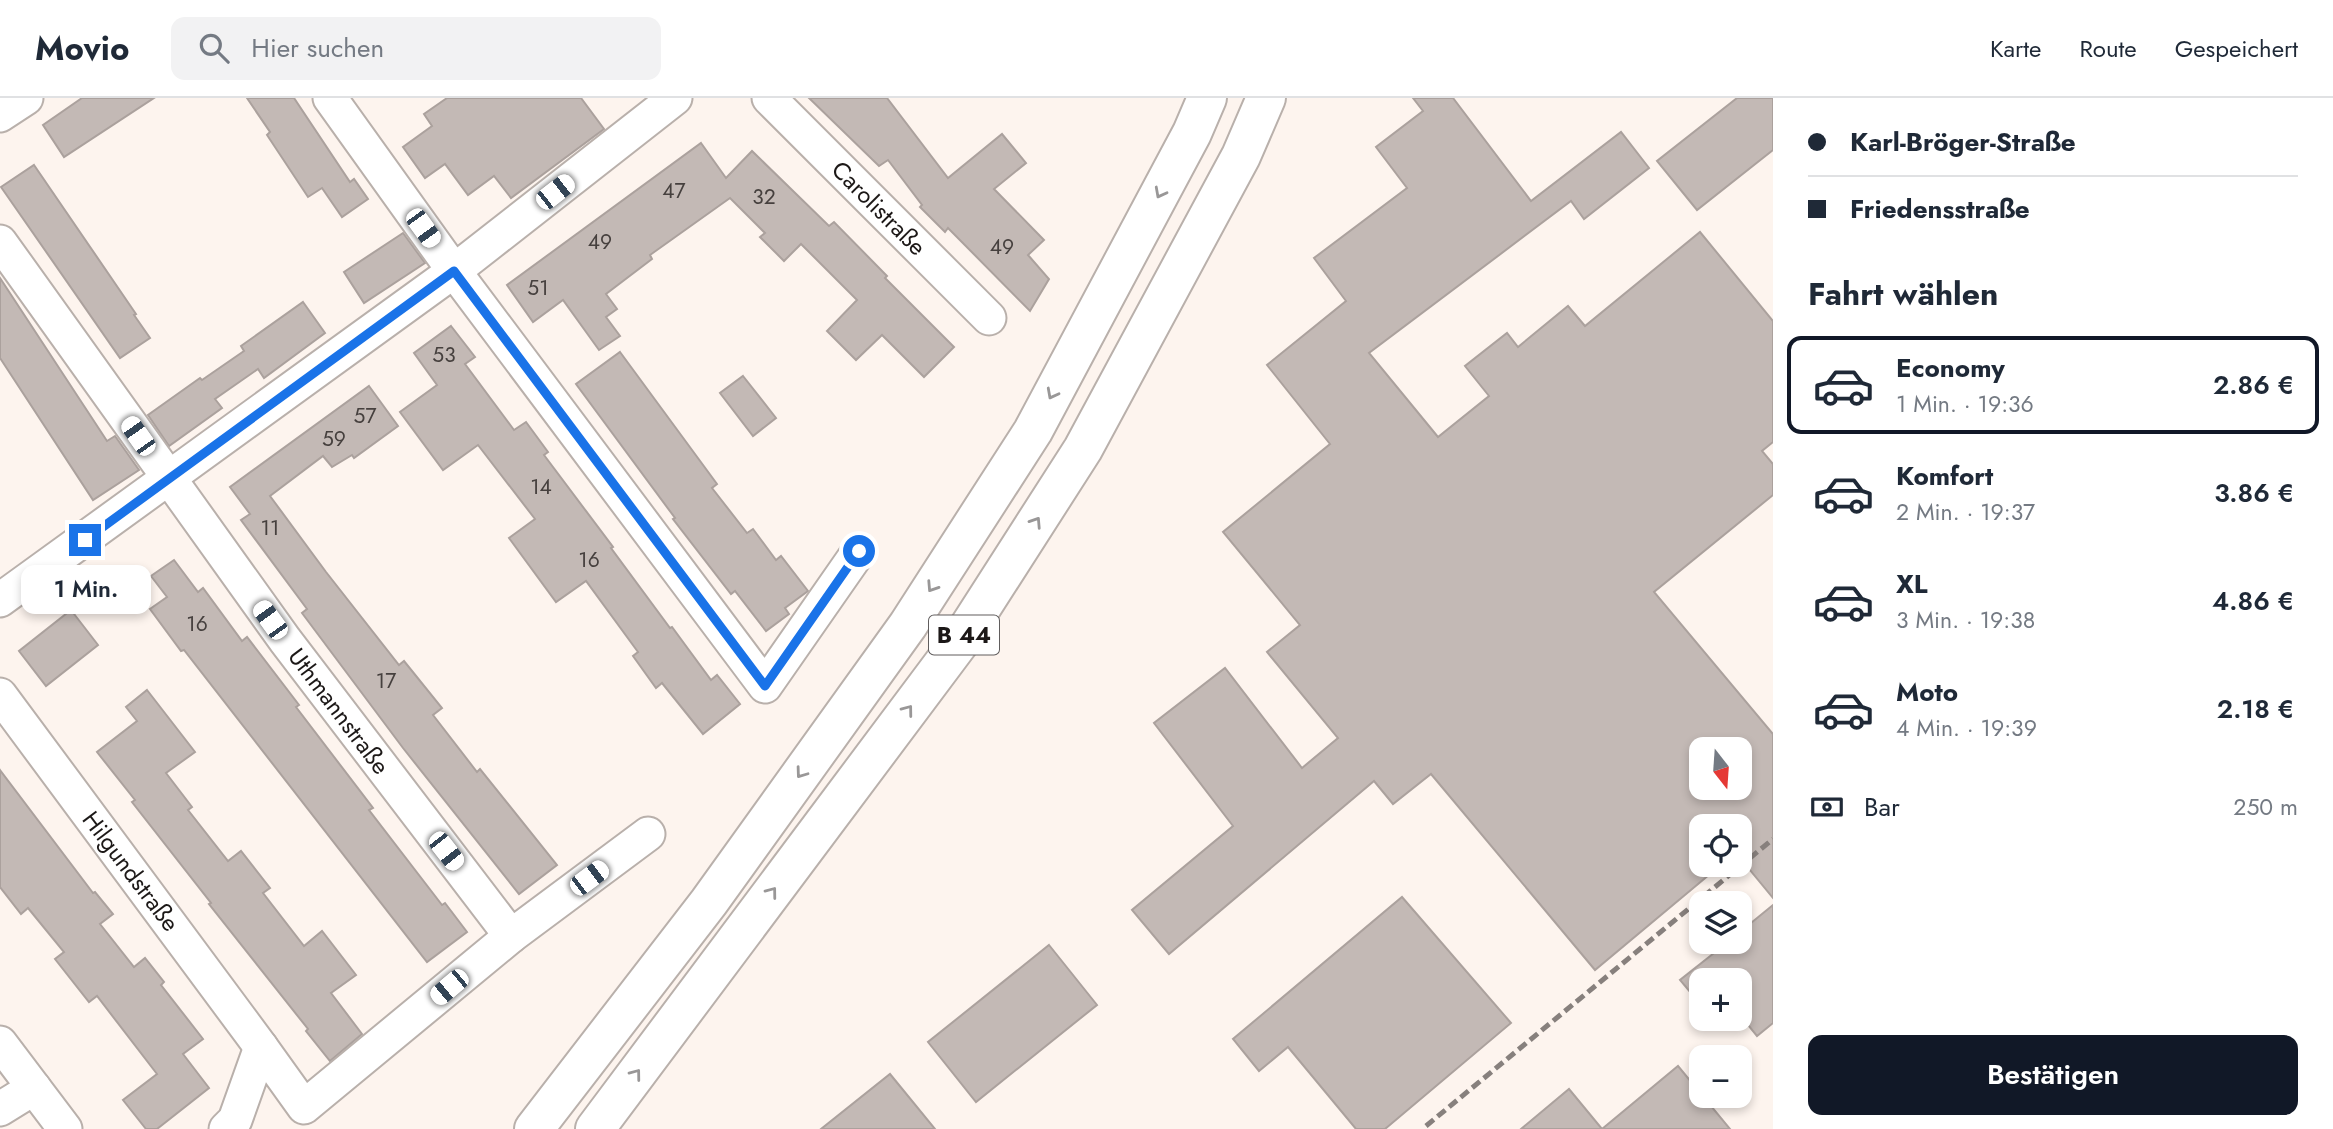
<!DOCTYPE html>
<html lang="de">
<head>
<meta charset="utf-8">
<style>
  body { margin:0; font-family:Jost,sans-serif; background:#f2f2f3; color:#1f2937; height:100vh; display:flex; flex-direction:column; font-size:26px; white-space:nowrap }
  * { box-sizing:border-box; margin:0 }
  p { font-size:23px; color:#747a83 }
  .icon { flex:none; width:38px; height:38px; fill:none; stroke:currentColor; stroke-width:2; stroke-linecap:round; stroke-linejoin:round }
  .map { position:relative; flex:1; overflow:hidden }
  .drawer { display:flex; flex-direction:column; background:#fff; width:560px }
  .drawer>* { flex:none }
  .guide { display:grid; align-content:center; height:154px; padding:0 35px; background:#fff }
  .needle { width:46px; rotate:163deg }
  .tools { position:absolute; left:1689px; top:639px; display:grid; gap:14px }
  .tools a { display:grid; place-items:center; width:63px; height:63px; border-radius:14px; background:#fff; box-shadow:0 4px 10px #0003; font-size:35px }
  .end { position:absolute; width:32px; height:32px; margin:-16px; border:9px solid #1a73e8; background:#fff; box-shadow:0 0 0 4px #fff }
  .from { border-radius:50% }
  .bubble { position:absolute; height:49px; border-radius:14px; background:#fff; box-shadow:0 4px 10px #0003; font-size:23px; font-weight:600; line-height:49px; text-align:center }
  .car { position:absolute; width:21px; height:42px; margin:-21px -10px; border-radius:9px; box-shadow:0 0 5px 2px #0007; background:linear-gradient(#fff 24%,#345 0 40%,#fff 0 76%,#345 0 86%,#fff 0) }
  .guide b { display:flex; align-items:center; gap:24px; height:66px; font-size:26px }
  .guide b+b { border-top:2px solid #e0e1e3 }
  .guide i { width:18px; height:18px; background:#1f2937 }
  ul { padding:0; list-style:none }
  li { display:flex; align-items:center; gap:21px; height:98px; margin:0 14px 10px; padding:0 21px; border:4px solid transparent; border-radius:14px }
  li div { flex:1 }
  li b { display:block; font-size:26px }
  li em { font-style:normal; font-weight:600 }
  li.selected { border-color:#111827 }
  li>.icon { width:63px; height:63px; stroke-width:1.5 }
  h2 { padding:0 35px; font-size:32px; line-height:84px }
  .pay { display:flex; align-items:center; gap:18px; height:77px; padding:0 35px; font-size:26px }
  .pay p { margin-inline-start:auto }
  .primary-button { display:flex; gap:14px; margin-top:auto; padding:14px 35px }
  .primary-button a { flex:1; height:80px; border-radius:14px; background:#111827; color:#fff; font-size:28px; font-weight:600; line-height:80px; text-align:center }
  header { display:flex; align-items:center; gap:42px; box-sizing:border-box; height:98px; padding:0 35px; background:#fff; border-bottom:2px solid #e0e1e3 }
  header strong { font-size:33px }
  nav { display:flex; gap:38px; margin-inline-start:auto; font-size:24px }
  .search { width:490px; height:63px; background:#f2f2f3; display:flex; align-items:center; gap:18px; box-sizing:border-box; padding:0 24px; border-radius:14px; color:#747a83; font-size:26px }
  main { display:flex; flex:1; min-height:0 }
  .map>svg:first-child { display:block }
</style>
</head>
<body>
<header>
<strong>Movio</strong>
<div class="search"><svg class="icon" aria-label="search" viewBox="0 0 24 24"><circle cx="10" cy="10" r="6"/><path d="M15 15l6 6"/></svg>Hier suchen</div>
<nav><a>Karte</a><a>Route</a><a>Gespeichert</a></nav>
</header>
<main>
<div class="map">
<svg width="1773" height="1031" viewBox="0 0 1773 1031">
  <rect width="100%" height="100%" fill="#fdf4ee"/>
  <g fill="#c3b9b5" stroke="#aba19d" stroke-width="2" fill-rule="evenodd">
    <polygon points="82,0 154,0 64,59 43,27"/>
    <polygon points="247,0 294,0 350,84 354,81 368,101 342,119 322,90 308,99 267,37 270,34"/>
    <polygon points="447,0 581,0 604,31 511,100 494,78 468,97 445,66 425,80 403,49 432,28 424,16"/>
    <polygon points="809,0 887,0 948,80 1002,36 1026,65 994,91 1044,142 1028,157 1049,181 1030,213 948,130 945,134 920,109 922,107 888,62 879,68"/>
    <path d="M1413 0H1453L1531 103 1621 34 1649 70 1584 121 1571 103 1369 255 1438 339 1489 298 1465 268 1507 235 1518 249 1568 208 1585 228 1700 134 1773 223V344L1762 353 1773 366V397L1654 494 1773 636V800L1740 760V728H1701V766H1722L1595 872 1431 676 1393 706 1374 683 1169 856 1132 812 1233 728 1154 625 1225 570 1302 670 1338 640 1267 554 1300 527 1223 434 1330 346 1267 267 1346 203 1314 160 1407 90 1376 49 1423 13ZM1701 651H1740V690H1701Z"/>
    <polygon points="1737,0 1773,0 1773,52 1697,112 1657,63"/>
    <polygon points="701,45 726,80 752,53 829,128 834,124 887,178 885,180 954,249 924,279 882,237 856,262 827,233 857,202 801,146 784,163 760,139 765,135 730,100 650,157 652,161 606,196 617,211 606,219 620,238 599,252 563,202 533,224 507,187"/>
    <polygon points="34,67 136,216 134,217 150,240 120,260 1,89"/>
    <polygon points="403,135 425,165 364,205 344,174"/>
    <polygon points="0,180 107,343 115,338 139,372 93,402 0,260"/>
    <polygon points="303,204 325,235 264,280 258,271 215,301 222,310 169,348 148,317 200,280 202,282 244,253 241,248"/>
    <polygon points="451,228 475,259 465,266 514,332 526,324 548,354 544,357 613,449 611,450 670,530 672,529 711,582 717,577 740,606 703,636 662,585 656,590 633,558 638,554 586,483 556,504 509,440 535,421 478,347 443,372 400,314 437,287 414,255"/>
    <polygon points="620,254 717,386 712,390 747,435 753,431 776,462 781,458 808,493 785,510 789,516 766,533 735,493 731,496 673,421 675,420 576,286"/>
    <polygon points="743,278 776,320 753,338 720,295"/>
    <polygon points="369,288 398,328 354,360 352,357 332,369 323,358 270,398 326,474 399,567 404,563 442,610 433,617 477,674 480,671 557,767 519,796 403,650 302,515 307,511 241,422 250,416 230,389"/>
    <polygon points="174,462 198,494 203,490 242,543 247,539 299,607 296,609 373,710 369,712 442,807 445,805 467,834 427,864 184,552 181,553 150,511 167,499 151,478"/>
    <polygon points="71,512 98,547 46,588 19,553"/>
    <polygon points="147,592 195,654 166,675 192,709 188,712 228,763 241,753 270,790 263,795 304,848 322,833 356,877 331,895 362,936 330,963 306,933 308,931 209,806 211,805 132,704 135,702 97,654 137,623 126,609"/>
    <polygon points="0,672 93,795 95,794 113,816 100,826 134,869 145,860 164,884 161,887 203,941 183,956 209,990 157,1031 146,1031 123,1002 157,976 97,898 89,904 55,861 64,854 28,810 21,816 0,789"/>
    <polygon points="1402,799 1511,925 1385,1031 1356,1031 1288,949 1259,973 1233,941"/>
    <polygon points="1773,807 1773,925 1757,938 1740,917 1740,882 1701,882 1701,907 1680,882 1728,844 1740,844 1740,834"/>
    <polygon points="1049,847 1097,907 976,1004 928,944"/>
    <polygon points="1678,968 1730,1031 1521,1031 1569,991 1602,1031"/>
    <polygon points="890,976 935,1031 821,1031"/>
  </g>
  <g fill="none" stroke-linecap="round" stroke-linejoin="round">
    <g stroke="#b9b0ab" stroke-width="37">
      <g id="minor">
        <polyline points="330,0 454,173 765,588 859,453"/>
        <polyline points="769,0 989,220"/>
        <polyline points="0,17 26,0"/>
        <polyline points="0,144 285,542 511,838"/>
        <polyline points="0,502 454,173 675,0"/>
        <polyline points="0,597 261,949"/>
        <polyline points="0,945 65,1031"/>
        <polyline points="0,1011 34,990"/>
        <polyline points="226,1031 235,1022 261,949 304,1009 511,838 648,736"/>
      </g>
    </g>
    <g stroke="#b9b0ab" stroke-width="42">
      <g id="highway">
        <polyline points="534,1031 709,804 908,527 1033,333 1192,35 1207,0"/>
        <polyline points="595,1031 958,546 1083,351 1241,58 1266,0"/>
      </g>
    </g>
    <use href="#minor" stroke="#fff" stroke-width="33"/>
    <use href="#highway" stroke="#fff" stroke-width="38"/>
    <polyline stroke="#87807d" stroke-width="5" stroke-dasharray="10 5" stroke-linecap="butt" points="1426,1028 1773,741"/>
  </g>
  <defs><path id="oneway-chevron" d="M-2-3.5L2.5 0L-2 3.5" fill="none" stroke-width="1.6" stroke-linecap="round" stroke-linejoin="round" transform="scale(1.75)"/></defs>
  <g stroke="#999797">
    <use href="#oneway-chevron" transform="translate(1160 95) rotate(118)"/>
    <use href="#oneway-chevron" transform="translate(1052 296) rotate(118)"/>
    <use href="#oneway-chevron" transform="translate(1036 424) rotate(-57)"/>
    <use href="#oneway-chevron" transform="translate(932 489) rotate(123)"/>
    <use href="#oneway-chevron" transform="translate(908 612) rotate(-53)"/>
    <use href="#oneway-chevron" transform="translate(801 675) rotate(126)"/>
    <use href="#oneway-chevron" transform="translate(772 794) rotate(-53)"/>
    <use href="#oneway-chevron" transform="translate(636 976) rotate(-53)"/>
  </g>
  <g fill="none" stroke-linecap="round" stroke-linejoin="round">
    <polyline stroke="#1a73e8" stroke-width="9" points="85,442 454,173 765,588 859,453"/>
  </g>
  <g text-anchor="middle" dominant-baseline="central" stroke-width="5" stroke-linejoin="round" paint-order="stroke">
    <g font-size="21" fill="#46403e">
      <text x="674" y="93">47</text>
      <text x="764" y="99">32</text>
      <text x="600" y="144">49</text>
      <text x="1002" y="149">49</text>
      <text x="538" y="190">51</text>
      <text x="444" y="257">53</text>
      <text x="365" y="318">57</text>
      <text x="334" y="341">59</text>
      <text x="541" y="389">14</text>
      <text x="270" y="430">11</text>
      <text x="589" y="462">16</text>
      <text x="197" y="526">16</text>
      <text x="386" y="583">17</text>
    </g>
    <rect fill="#fff" stroke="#605d5d" stroke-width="2" x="929" y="517.5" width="70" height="39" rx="5"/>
    <g font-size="23" font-weight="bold" fill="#1c1817">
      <text x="964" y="537">B 44</text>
    </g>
    <g font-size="24" fill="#1c1817" stroke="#fff">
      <text transform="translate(879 110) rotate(45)">Carolistraße</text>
      <text transform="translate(339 613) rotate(53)">Uthmannstraße</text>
      <text transform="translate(131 773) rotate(53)">Hilgundstraße</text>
    </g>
  </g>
</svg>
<div class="tools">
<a><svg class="needle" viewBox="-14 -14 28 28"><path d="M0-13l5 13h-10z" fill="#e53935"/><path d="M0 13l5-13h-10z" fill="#747a83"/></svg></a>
<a><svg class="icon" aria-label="locate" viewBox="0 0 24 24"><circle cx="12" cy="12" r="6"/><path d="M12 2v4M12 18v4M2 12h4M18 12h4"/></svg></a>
<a><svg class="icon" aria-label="layers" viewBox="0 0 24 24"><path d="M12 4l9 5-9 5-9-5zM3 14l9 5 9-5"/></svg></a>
<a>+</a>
<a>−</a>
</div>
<i class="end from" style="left:859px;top:453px"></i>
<i class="end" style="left:85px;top:442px"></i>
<div class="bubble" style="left:21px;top:467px;width:130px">1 Min.</div>
<i class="car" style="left:555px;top:94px;rotate:52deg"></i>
<i class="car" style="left:423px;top:130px;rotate:144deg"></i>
<i class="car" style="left:138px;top:338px;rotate:325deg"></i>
<i class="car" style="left:270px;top:522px;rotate:324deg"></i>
<i class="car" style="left:446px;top:753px;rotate:142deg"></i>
<i class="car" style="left:589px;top:780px;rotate:53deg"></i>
<i class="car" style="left:449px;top:889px;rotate:230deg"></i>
</div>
<section class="drawer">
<div class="guide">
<b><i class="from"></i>Karl-Bröger-Straße</b>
<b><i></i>Friedensstraße</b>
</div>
<h2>Fahrt wählen</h2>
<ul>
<li class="selected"><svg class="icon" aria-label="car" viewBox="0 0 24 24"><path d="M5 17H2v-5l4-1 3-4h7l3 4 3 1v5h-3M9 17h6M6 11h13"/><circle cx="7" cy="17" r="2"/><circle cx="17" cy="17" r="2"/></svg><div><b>Economy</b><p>1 Min. · 19:36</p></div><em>2.86 €</em></li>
<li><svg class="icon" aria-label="car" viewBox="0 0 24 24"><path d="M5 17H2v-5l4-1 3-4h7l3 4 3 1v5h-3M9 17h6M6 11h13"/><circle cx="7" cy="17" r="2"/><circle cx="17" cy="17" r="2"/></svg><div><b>Komfort</b><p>2 Min. · 19:37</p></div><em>3.86 €</em></li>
<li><svg class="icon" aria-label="car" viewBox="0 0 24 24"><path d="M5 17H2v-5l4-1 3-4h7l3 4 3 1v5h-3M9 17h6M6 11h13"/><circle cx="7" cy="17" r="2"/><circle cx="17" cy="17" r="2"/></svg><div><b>XL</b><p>3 Min. · 19:38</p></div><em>4.86 €</em></li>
<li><svg class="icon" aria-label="car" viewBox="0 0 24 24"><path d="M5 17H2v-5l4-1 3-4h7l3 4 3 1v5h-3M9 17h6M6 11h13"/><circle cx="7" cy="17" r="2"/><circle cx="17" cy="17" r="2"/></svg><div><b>Moto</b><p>4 Min. · 19:39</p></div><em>2.18 €</em></li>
</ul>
<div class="pay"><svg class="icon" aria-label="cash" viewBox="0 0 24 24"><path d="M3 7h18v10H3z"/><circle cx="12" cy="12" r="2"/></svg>Bar<p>250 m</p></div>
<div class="primary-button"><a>Bestätigen</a></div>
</section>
</main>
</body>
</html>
